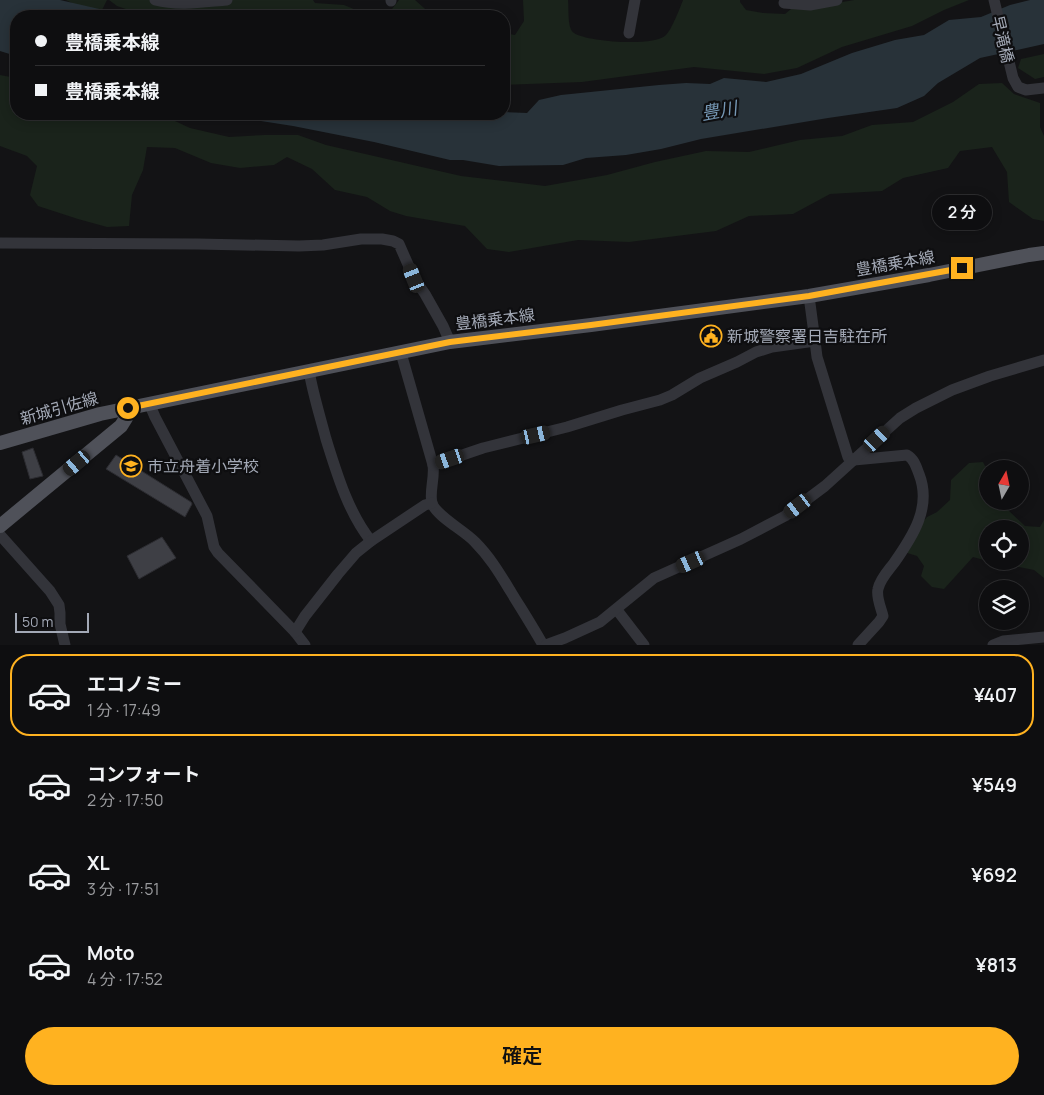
<!DOCTYPE html>
<html lang="ja">
<head>
<meta charset="utf-8">
<style>
  body { margin:0; font-family:Manrope,"Noto Sans JP",sans-serif; background:#1c1c1e; color:#f1f3f6; height:100vh; display:flex; flex-direction:column; font-size:19px; white-space:nowrap }
  * { box-sizing:border-box; margin:0 }
  p { font-size:16px; color:#9b9c9f }
  .icon { flex:none; width:28px; height:28px; fill:none; stroke:currentColor; stroke-width:2; stroke-linecap:round; stroke-linejoin:round }
  .map { position:relative; height:645px; overflow:hidden }
  .sheet { display:flex; flex-direction:column; background:#0e0e10; flex:1 }
  .sheet>* { flex:none }
  .guide { position:absolute; left:10px; top:10px; width:500px; height:110px; border-radius:20px; box-shadow:0 2px 12px #0003,0 0 0 1px #2e2e30; display:grid; align-content:center; height:110px; padding:0 25px; background:#0e0e10 }
  .needle { width:32px; rotate:9deg }
  .tools { position:absolute; left:979px; top:460px; display:grid; gap:10px }
  .tools a { display:grid; place-items:center; width:50px; height:50px; border-radius:50%; background:#0e0e10; box-shadow:0 2px 12px #0003,0 0 0 1px #2e2e30; font-size:25px }
  .scale { position:absolute; left:15px; bottom:12px; width:74px; box-sizing:border-box; padding-left:5px; border:2px solid #a3a9b6; border-top:0; font-size:14px; line-height:18px; white-space:nowrap; color:#a3a9b6; -webkit-text-stroke:4px #0e0e10; paint-order:stroke }
  .end { position:absolute; width:22px; height:22px; margin:-11px; border:6px solid #ffb220; background:#111; box-shadow:0 0 0 2px #111 }
  .from { border-radius:50% }
  .bubble { position:absolute; height:35px; border-radius:18px; background:#0e0e10; box-shadow:0 2px 12px #0003,0 0 0 1px #2e2e30; font-size:16px; font-weight:600; line-height:35px; text-align:center }
  .car { position:absolute; width:15px; height:30px; margin:-15px -8px; border-radius:6px; box-shadow:0 0 4px 1px #0007; background:linear-gradient(#222 24%,#8ab4d8 0 40%,#222 0 76%,#8ab4d8 0 86%,#222 0) }
  .guide b { display:flex; align-items:center; gap:18px; height:48px; font-size:19px }
  .guide b+b { border-top:1px solid #2e2e30 }
  .guide i { width:12px; height:12px; background:#f1f3f6 }
  ul { padding:9px 0 0; list-style:none }
  li { display:flex; align-items:center; gap:15px; height:82px; margin:0 10px 8px; padding:0 15px; border:2px solid transparent; border-radius:20px }
  li div { flex:1 }
  li b { display:block; font-size:19px }
  li em { font-style:normal; font-weight:600 }
  li.active { border-color:#ffb220 }
  li>.icon { width:45px; height:45px; stroke-width:1.5 }
  .primary-button { display:flex; gap:10px; margin-top:auto; padding:10px 25px }
  .primary-button a { flex:1; height:58px; border-radius:30px; background:#ffb220; color:#111; font-size:20px; font-weight:600; line-height:58px; text-align:center }
  .map>svg:first-child { display:block }
</style>
</head>
<body>
<div class="map">
<svg width="1044" height="645" viewBox="0 0 1044 645">
  <rect width="100%" height="100%" fill="#131315"/>
  <g fill="#1a231b" fill-rule="evenodd">
    <polygon points="66,0 107,0 102,10 89,12"/>
    <polygon points="109,0 313,0 315,3 344,5 361,12 392,9 399,0 415,0 433,16 146,16 117,6"/>
    <path d="M523 0H568C569 8 567 29 574 33 587 42 655 47 666 35 672 29 680 8 683 0H740V2L746 10 763 13 785 14 791 9 831 4 854 0H969L944 10 912 26 842 47 797 68 764 74 694 67 582 82 504 85V33L515 35 524 21Z"/>
    <polygon points="1044,54 1044,77 1035,79 1018,68 1021,59"/>
    <polygon points="0,75 16,78 16,114 160,114 190,128 229,137 265,135 298,135 326,145 461,176 545,186 607,175 655,162 706,151 749,152 800,140 842,136 872,125 913,122 953,102 979,84 1002,83 1014,94 1040,103 1040,127 1044,136 1044,221 1033,219 1009,202 1007,172 992,147 960,151 948,168 903,178 882,191 830,194 793,214 749,216 716,231 629,242 578,240 509,252 487,249 465,226 406,216 390,211 367,197 335,190 312,169 287,157 274,165 240,168 211,163 175,148 147,147 143,170 132,195 129,226 107,227 78,219 38,206 30,195 37,166 27,156 0,146"/>
    <path d="M983 462 987 470 988 501H1006L1008 510 1025 526 1040 527 1044 520V580V578L1034 570 1019 567 1000 568 984 560 973 557 944 589 932 587 921 576 924 566 917 556 904 552 905 543 927 517 937 512 950 500 951 480 969 463ZM988 529H1020V561H988Z"/>
  </g>
  <g fill="#283239">
    <polygon points="0,0 60,0 108,11 123,16 16,16 16,56 0,51"/>
    <polygon points="1030,0 1044,0 1044,44 980,58 938,83 924,96 897,108 828,118 701,139 661,149 626,155 586,158 563,165 499,166 463,160 450,160 374,142 293,126 261,121 227,114 504,114 504,112 527,113 539,100 561,95 659,85 686,83 710,84 724,78 766,82 801,74 852,53 895,40 924,35 949,20 981,17 1010,5"/>
  </g>
  <g fill="#3e3f45" stroke="#2c2c31">
    <polygon points="33,448 43,476 30,479 22,452"/>
    <polygon points="116,455 191,502 192,504 185,517 106,469"/>
    <polygon points="162,537 176,558 139,579 127,556"/>
  </g>
  <g fill="none" stroke-linecap="round" stroke-linejoin="round">
    <g stroke="#33343a" stroke-width="11">
      <path d="M155 0C179 6 203 2 227 0"/>
      <polyline points="994,0 1013,78 1018,87 1026,90 1044,88"/>
      <polyline points="391,1 391,0"/>
      <polyline points="784,3 810,5 837,0"/>
      <polyline points="629,33 635,0"/>
      <polyline points="0,243 198,244 299,246 323,245 361,239 382,239 393,241 399,244 414,278 425,294 443,326 450,342"/>
      <path d="M815 341 817 357 848 457 854 460 907 455C914 459 916 466 919 474 932 507 913 536 894 563 888 571 880 579 878 589 876 597 881 608 883 616L879 622 858 645"/>
      <path d="M401 353 433 465C435 477 429 493 432 503 436 516 465 531 475 542 490 557 500 574 511 592 522 610 533 627 543 645"/>
      <path d="M309 371C313 394 320 416 326 439 337 474 348 512 371 541"/>
      <polyline points="149,403 155,417 207,516 214,547 218,553 295,632 305,645"/>
      <polyline points="433,465 483,448 567,427 622,410 660,400 672,395 700,378 737,362 756,352 772,347 815,341 809,296"/>
      <polyline points="0,535 50,591 59,605 60,613 60,624 65,645"/>
      <polyline points="617,610 644,645"/>
      <polyline points="295,632 305,616 338,574 356,553 371,541 425,505 432,503"/>
      <polyline points="546,645 565,638 600,622 654,578 741,539 785,516 825,486 900,418 916,408 952,390 990,376 1044,360"/>
      <polyline points="993,645 1003,641 1044,637"/>
    </g>
    <g stroke="#4f5159" stroke-width="14">
      <polyline points="0,443 100,414 450,342 591,325 809,296 929,275 1029,255 1044,253"/>
      <polyline points="0,526 121,426 126,418 128,407"/>
    </g>
  </g>
  <g fill="none" stroke-linecap="round" stroke-linejoin="round">
    <polyline stroke="#ffb220" stroke-width="6" points="128,408 450,342 591,325 809,296 962,268"/>
  </g>
  <defs>
    <g id="civic-ring" transform="scale(1.125)"><circle r="9.5" fill="#0e0e10" stroke="#ffb220" stroke-width="1.5"/><path d="M-.6-6.5H3V-4.5H.6V-3L4-1V1h2V6H-6V1h2V-1L-.6-3ZM-1.2 2.5V6h2.4V2.5Z" fill="#ffb220"/></g>
    <g id="school-ring" transform="scale(1.125)"><circle r="9.5" fill="#0e0e10" stroke="#ffb220" stroke-width="1.5"/><path d="M0-5L7-2L0 1L-7-2ZM-4 1L0 2.5L4 1V4Q0 6-4 4Z" fill="#ffb220"/></g>
  </defs>
  <g fill-rule="evenodd">
    <use href="#civic-ring" x="711" y="336"/>
    <use href="#school-ring" x="131" y="466"/>
  </g>
  <g text-anchor="middle" dominant-baseline="central" stroke-width="4.5" stroke-linejoin="round" paint-order="stroke">
    <g font-size="16" fill="#a3a9b6" stroke="#0e0e10">
      <text transform="translate(1003 39) rotate(77)">早滝橋</text>
      <text transform="translate(895 263) rotate(-10)">豊橋乗本線</text>
      <text transform="translate(495 319) rotate(-7)">豊橋乗本線</text>
      <text transform="translate(59 408) rotate(-16)">新城引佐線</text>
    </g>
    <g font-size="16" fill="#a3a9b6" stroke="#0e0e10" text-anchor="start">
      <text x="727" y="336">新城警察署日吉駐在所</text>
      <text x="147" y="466">市立舟着小学校</text>
    </g>
    <g font-size="18" font-style="italic" fill="#7698b5" stroke="#0e0e10">
      <text transform="translate(719 110) rotate(-10)">豊川</text>
    </g>
  </g>
</svg>
<div class="tools">
<a><svg class="needle" viewBox="-14 -14 28 28"><path d="M0-13l5 13h-10z" fill="#e53935"/><path d="M0 13l5-13h-10z" fill="#9b9c9f"/></svg></a>
<a><svg class="icon" aria-label="locate" viewBox="0 0 24 24"><circle cx="12" cy="12" r="6"/><path d="M12 2v4M12 18v4M2 12h4M18 12h4"/></svg></a>
<a><svg class="icon" aria-label="layers" viewBox="0 0 24 24"><path d="M12 4l9 5-9 5-9-5zM3 14l9 5 9-5"/></svg></a>
</div>
<div class="scale">50 m</div>
<i class="end from" style="left:128px;top:408px"></i>
<i class="end" style="left:962px;top:268px"></i>
<div class="bubble" style="left:932px;top:195px;width:60px">2 分</div>
<i class="car" style="left:414px;top:278px;rotate:338deg"></i>
<i class="car" style="left:536px;top:435px;rotate:77deg"></i>
<i class="car" style="left:877px;top:439px;rotate:47deg"></i>
<i class="car" style="left:450px;top:459px;rotate:251deg"></i>
<i class="car" style="left:77px;top:463px;rotate:230deg"></i>
<i class="car" style="left:798px;top:506px;rotate:233deg"></i>
<i class="car" style="left:691px;top:562px;rotate:246deg"></i>
<div class="guide">
<b><i class="from"></i>豊橋乗本線</b>
<b><i></i>豊橋乗本線</b>
</div>
</div>
<section class="sheet">
<ul>
<li class="active"><svg class="icon" aria-label="car" viewBox="0 0 24 24"><path d="M5 17H2v-5l4-1 3-4h7l3 4 3 1v5h-3M9 17h6M6 11h13"/><circle cx="7" cy="17" r="2"/><circle cx="17" cy="17" r="2"/></svg><div><b>エコノミー</b><p>1 分 · 17:49</p></div><em>¥407</em></li>
<li><svg class="icon" aria-label="car" viewBox="0 0 24 24"><path d="M5 17H2v-5l4-1 3-4h7l3 4 3 1v5h-3M9 17h6M6 11h13"/><circle cx="7" cy="17" r="2"/><circle cx="17" cy="17" r="2"/></svg><div><b>コンフォート</b><p>2 分 · 17:50</p></div><em>¥549</em></li>
<li><svg class="icon" aria-label="car" viewBox="0 0 24 24"><path d="M5 17H2v-5l4-1 3-4h7l3 4 3 1v5h-3M9 17h6M6 11h13"/><circle cx="7" cy="17" r="2"/><circle cx="17" cy="17" r="2"/></svg><div><b>XL</b><p>3 分 · 17:51</p></div><em>¥692</em></li>
<li><svg class="icon" aria-label="car" viewBox="0 0 24 24"><path d="M5 17H2v-5l4-1 3-4h7l3 4 3 1v5h-3M9 17h6M6 11h13"/><circle cx="7" cy="17" r="2"/><circle cx="17" cy="17" r="2"/></svg><div><b>Moto</b><p>4 分 · 17:52</p></div><em>¥813</em></li>
</ul>
<div class="primary-button"><a>確定</a></div>
</section>
</body>
</html>
